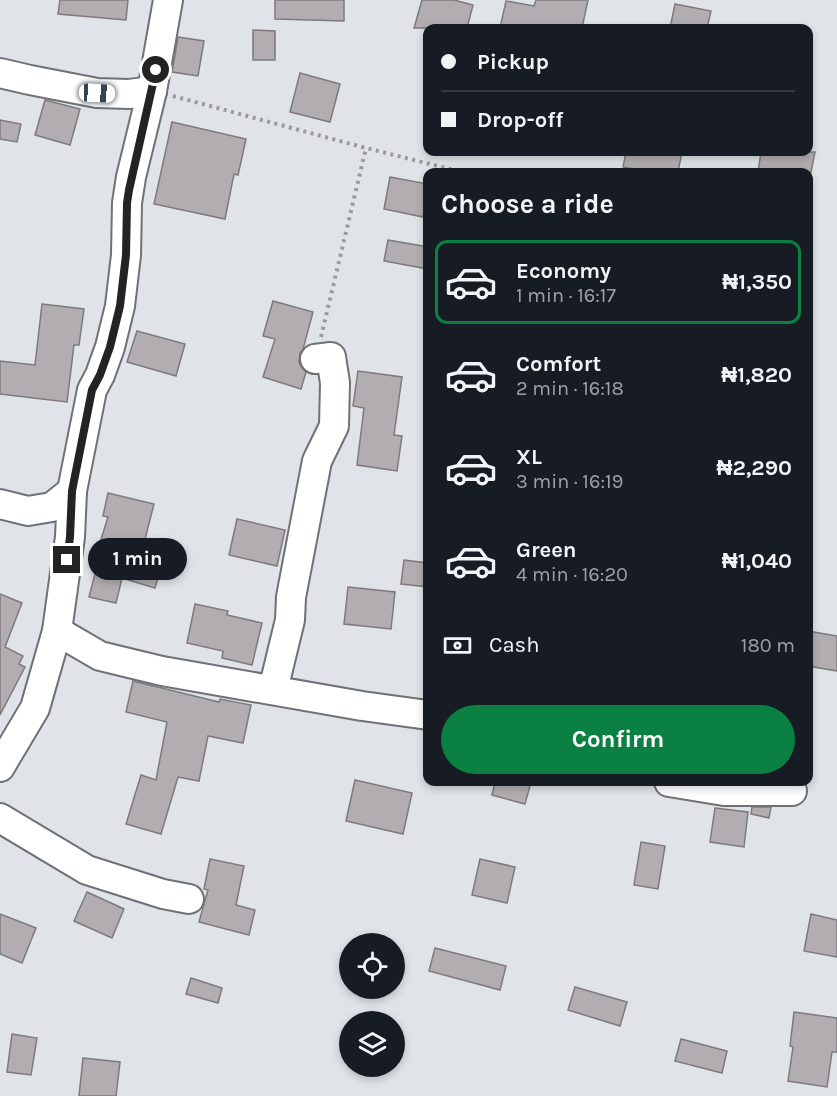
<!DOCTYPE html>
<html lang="en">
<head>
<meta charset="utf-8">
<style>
  body { margin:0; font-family:Karla,sans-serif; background:#242831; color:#f1f3f6; height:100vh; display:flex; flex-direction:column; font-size:22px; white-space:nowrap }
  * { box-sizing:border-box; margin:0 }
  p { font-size:20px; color:#9ea1a6 }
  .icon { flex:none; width:33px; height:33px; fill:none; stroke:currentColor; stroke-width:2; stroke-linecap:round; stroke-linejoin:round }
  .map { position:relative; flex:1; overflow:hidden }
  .side { position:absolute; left:423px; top:168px; width:390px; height:618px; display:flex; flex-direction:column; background:#171b24; border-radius:12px; box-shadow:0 3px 9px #0003 }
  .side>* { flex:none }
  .top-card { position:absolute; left:423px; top:24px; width:390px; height:132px; border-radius:12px; box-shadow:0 3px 9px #0003; display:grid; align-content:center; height:132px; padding:0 18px; background:#171b24 }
  .fabs { position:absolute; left:339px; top:933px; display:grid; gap:12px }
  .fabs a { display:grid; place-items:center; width:66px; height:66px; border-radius:50%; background:#171b24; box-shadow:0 3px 9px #0003; font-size:30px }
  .end { position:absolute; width:27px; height:27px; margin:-14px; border:8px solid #222325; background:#fff; box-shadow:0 0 0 3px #fff }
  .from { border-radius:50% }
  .bubble { position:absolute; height:42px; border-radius:21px; background:#171b24; box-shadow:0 3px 9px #0003; font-size:20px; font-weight:700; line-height:42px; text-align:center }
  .car { position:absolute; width:18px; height:36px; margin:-18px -9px; border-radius:8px; box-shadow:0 0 4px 2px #0007; background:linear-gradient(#fff 24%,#345 0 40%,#fff 0 76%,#345 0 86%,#fff 0) }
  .top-card b { display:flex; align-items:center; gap:21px; height:57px; font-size:22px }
  .top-card b+b { border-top:2px solid #363941 }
  .top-card i { width:15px; height:15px; background:#f1f3f6 }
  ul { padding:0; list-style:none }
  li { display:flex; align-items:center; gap:18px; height:84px; margin:0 12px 9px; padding:0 6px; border:3px solid transparent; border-radius:12px }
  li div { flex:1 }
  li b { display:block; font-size:22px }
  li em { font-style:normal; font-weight:700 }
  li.selected { border-color:#0b8043 }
  li>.icon { width:54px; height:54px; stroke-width:1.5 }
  h2 { padding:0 18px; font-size:27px; line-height:72px }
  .pay { display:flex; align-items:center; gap:15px; height:66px; padding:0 18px; font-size:22px }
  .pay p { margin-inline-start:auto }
  .primary-button { display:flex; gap:12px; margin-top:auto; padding:12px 18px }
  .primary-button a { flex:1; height:69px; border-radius:36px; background:#0b8043; color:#fff; font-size:24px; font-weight:700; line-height:69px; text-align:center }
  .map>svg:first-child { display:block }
</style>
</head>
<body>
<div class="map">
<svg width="837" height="1096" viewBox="0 0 837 1096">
  <rect width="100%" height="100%" fill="#e0e3e7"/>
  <g fill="#b2adb0" stroke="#7e7a7c" stroke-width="1.5">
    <polygon points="60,0 128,0 126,20 58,14"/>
    <polygon points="275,0 344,0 344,21 275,19"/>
    <polygon points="422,0 454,0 473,5 467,28 414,28"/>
    <polygon points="536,0 588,0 582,28 500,28 506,1 534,6"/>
    <polygon points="675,4 711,11 707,28 670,28"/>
    <polygon points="253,30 275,31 275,60 253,60"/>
    <polygon points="178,37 204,41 198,76 172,72"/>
    <polygon points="300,73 340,84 330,122 290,112"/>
    <polygon points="45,100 80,109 70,145 35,135"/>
    <polygon points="0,120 21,124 17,142 0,139"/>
    <polygon points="172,122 246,139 238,175 234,174 225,219 154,204"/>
    <polygon points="626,152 682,152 678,172 649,172 623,167"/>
    <polygon points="761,152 815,152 811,172 758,172"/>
    <polygon points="390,177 428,184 428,196 423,217 384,209"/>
    <polygon points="388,240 428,247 428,269 384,261"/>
    <polygon points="273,301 313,312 303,349 300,353 299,362 302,368 306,372 301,389 263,377 275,339 263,336"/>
    <polygon points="42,304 84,309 79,345 74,345 67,402 0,394 0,361 35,365"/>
    <polygon points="137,331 185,344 176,376 127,362"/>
    <polygon points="358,371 402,377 394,435 402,436 397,471 357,465 364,408 353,406"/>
    <polygon points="108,493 154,504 144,543 166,550 155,588 122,578 116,603 89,597 96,570 92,568 108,517 103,516"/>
    <polygon points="237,519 285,530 277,566 229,555"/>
    <polygon points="404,560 428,563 428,587 401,584"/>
    <polygon points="348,587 395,592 391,629 344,624"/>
    <polygon points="0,594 22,603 5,647 23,656 19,664 25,667 0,715"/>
    <polygon points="195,604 228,611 227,615 262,623 252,665 222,658 223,651 187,643"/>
    <polygon points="808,631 837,636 837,671 808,666"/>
    <polygon points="133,681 219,702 220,699 251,705 243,743 208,736 199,781 178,777 161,834 126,824 141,775 156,780 167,722 126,712"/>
    <polygon points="355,780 412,793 403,834 346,821"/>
    <polygon points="495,782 531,782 525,804 492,795"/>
    <polygon points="752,807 771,807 769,818 751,814"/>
    <polygon points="715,808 748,812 744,847 710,842"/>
    <polygon points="641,842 665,846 658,889 634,885"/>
    <polygon points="210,859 244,866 236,905 255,910 249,935 199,922 208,890 204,889"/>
    <polygon points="480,859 515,867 507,903 472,895"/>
    <polygon points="87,892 124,909 112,938 74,921"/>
    <polygon points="0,914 36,928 22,963 0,954"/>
    <polygon points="811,914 837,920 837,957 804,951"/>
    <polygon points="435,948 506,966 500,990 429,971"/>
    <polygon points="191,978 222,988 218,1003 186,994"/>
    <polygon points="575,987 627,1002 620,1026 568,1010"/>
    <polygon points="794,1012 837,1018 837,1052 832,1052 827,1087 788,1081 793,1047 790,1046"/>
    <polygon points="12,1034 37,1038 31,1075 7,1072"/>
    <polygon points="681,1039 727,1051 722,1073 675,1061"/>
    <polygon points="83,1058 120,1062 116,1096 79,1096"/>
  </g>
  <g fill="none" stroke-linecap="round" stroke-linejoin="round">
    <g stroke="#6e7175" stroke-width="32">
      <g id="minor">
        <polyline points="0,73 30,80 97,93 129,94 152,91"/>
        <polyline points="0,504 28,511 52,507 72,491 92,390 100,375 110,347 120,306 126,255 127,203 131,177 152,91 168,0"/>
        <polyline points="57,631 100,656 162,671 362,706 428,715"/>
        <polyline points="273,690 290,620 291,597 317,461 334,426 335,383 331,357 315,359"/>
        <polyline points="0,767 35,708 57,631 70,537 72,491"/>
        <polyline points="669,782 724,791 792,791"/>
        <polyline points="0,818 87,870 163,894 189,899"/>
      </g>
    </g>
    <g stroke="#989a9e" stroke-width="4" stroke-dasharray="3 4.5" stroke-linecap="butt">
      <polyline points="173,96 366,148 462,172"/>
      <polyline points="321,337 366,148"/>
    </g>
    <use href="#minor" stroke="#fff" stroke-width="28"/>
  </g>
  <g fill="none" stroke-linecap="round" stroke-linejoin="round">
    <polyline stroke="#222325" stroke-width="8" points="67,560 70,537 72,491 92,390 100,375 110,347 120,306 126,255 127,203 129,190 156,70"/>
  </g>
</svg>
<div class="fabs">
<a><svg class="icon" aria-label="locate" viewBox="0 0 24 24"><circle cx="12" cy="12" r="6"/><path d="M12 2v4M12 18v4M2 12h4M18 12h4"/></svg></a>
<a><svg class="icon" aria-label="layers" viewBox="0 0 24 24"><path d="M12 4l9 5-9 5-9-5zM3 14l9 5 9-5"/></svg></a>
</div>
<i class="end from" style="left:156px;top:70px"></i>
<i class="end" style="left:67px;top:560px"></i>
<div class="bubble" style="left:88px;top:538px;width:99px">1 min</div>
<i class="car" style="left:97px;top:93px;rotate:93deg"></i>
<div class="top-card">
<b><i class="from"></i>Pickup</b>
<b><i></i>Drop-off</b>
</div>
<section class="side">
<h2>Choose a ride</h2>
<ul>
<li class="selected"><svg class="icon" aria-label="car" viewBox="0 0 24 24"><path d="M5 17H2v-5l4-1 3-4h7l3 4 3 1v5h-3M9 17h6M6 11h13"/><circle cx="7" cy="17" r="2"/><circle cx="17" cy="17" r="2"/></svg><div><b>Economy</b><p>1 min · 16:17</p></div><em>₦1,350</em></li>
<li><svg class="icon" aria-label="car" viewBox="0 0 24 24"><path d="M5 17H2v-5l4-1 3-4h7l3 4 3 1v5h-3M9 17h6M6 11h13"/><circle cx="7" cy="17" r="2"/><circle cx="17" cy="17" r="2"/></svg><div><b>Comfort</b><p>2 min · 16:18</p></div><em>₦1,820</em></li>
<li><svg class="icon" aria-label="car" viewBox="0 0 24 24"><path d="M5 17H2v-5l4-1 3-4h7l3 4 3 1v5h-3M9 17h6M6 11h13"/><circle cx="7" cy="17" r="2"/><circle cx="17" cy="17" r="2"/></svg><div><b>XL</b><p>3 min · 16:19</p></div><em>₦2,290</em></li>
<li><svg class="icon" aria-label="car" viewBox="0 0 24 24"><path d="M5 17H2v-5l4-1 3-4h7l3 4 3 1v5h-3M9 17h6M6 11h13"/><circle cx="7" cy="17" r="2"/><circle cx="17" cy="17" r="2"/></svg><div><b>Green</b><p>4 min · 16:20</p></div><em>₦1,040</em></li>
</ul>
<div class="pay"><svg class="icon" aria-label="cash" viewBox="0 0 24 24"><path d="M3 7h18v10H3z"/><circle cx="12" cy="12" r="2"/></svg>Cash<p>180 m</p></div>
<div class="primary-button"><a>Confirm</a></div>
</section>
</div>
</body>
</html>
